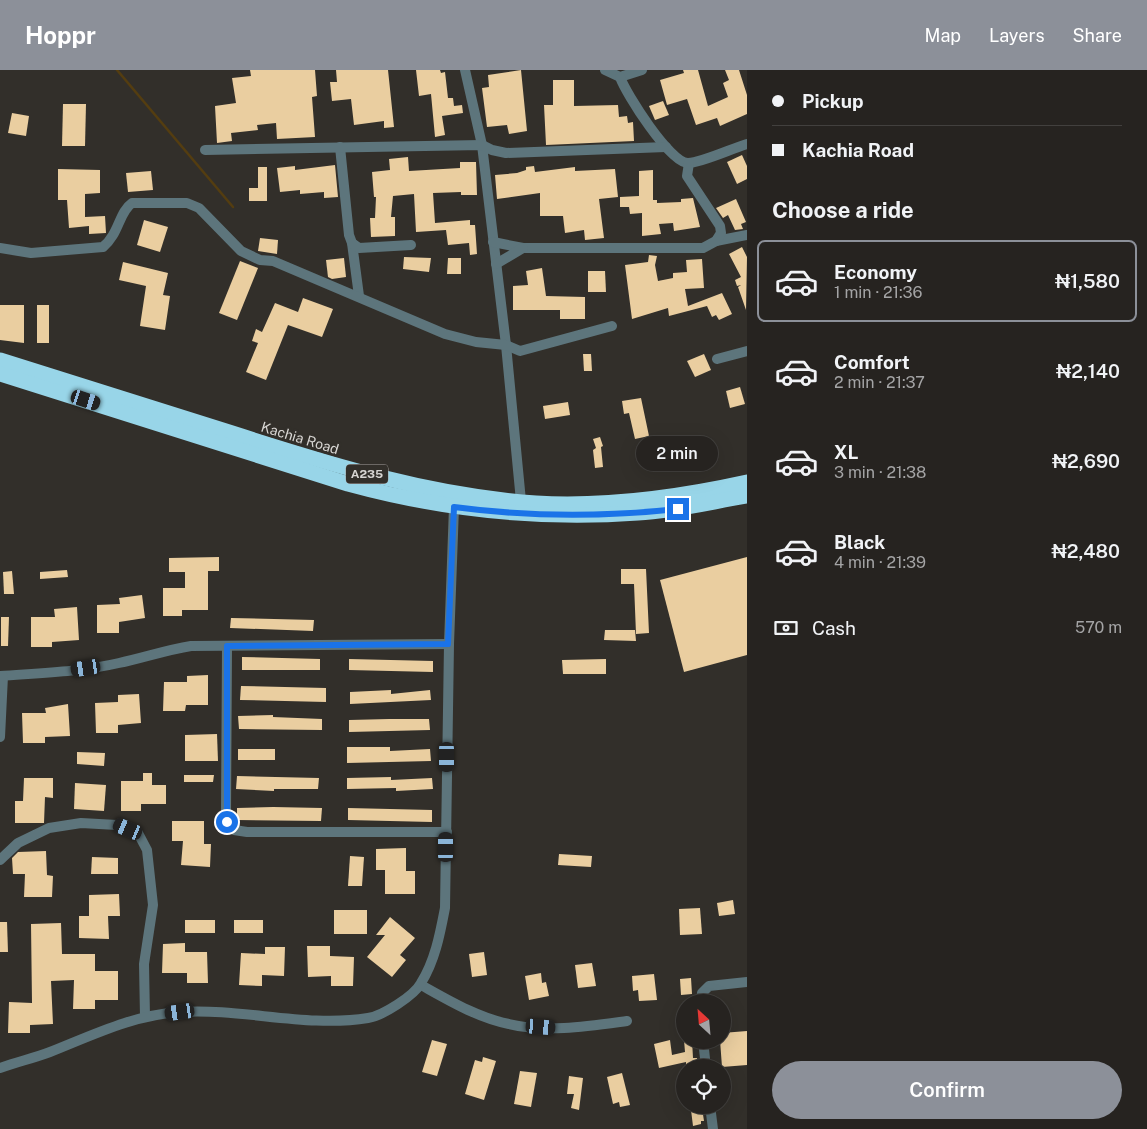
<!DOCTYPE html>
<html lang="en">
<head>
<meta charset="utf-8">
<style>
  body { margin:0; font-family:"Public Sans",sans-serif; background:#322f2d; color:#f1f3f6; height:100vh; display:flex; flex-direction:column; font-size:19px; white-space:nowrap }
  * { box-sizing:border-box; margin:0 }
  p { font-size:16px; color:#a4a4a5 }
  .icon { flex:none; width:28px; height:28px; fill:none; stroke:currentColor; stroke-width:2; stroke-linecap:round; stroke-linejoin:round }
  .map { position:relative; flex:1; overflow:hidden }
  .details { display:flex; flex-direction:column; background:#262320; width:400px }
  .details>* { flex:none }
  .banner { display:grid; align-content:center; height:110px; padding:0 25px; background:#262320 }
  .needle { width:32px; rotate:334deg }
  .buttons { position:absolute; left:676px; top:924px; display:grid; gap:10px }
  .buttons a { display:grid; place-items:center; width:55px; height:55px; border-radius:50%; background:#262320; box-shadow:0 5px 20px #0002,0 0 0 1px #42403e; font-size:25px }
  .end { position:absolute; width:22px; height:22px; margin:-11px; border:6px solid #1a73e8; background:#fff; box-shadow:0 0 0 2px #fff }
  .from { border-radius:50% }
  .bubble { position:absolute; height:35px; border-radius:18px; background:#262320; box-shadow:0 5px 20px #0002,0 0 0 1px #42403e; font-size:16px; font-weight:600; line-height:35px; text-align:center }
  .car { position:absolute; width:15px; height:30px; margin:-15px -8px; border-radius:6px; box-shadow:0 0 4px 1px #0007; background:linear-gradient(#222 24%,#8ab4d8 0 40%,#222 0 76%,#8ab4d8 0 86%,#222 0) }
  .banner b { display:flex; align-items:center; gap:18px; height:48px; font-size:19px }
  .banner b+b { border-top:1px solid #42403e }
  .banner i { width:12px; height:12px; background:#f1f3f6 }
  ul { padding:0; list-style:none }
  li { display:flex; align-items:center; gap:15px; height:82px; margin:0 10px 8px; padding:0 15px; border:2px solid transparent; border-radius:8px }
  li div { flex:1 }
  li b { display:block; font-size:19px }
  li em { font-style:normal; font-weight:600 }
  li.selected { border-color:#8c9099 }
  li>.icon { width:45px; height:45px; stroke-width:1.5 }
  h2 { padding:0 25px; font-size:22px; line-height:60px }
  .pay { display:flex; align-items:center; gap:12px; height:55px; padding:0 25px; font-size:19px }
  .pay p { margin-inline-start:auto }
  .cta { display:flex; gap:10px; margin-top:auto; padding:10px 25px }
  .cta a { flex:1; height:58px; border-radius:30px; background:#8c9099; color:#fff; font-size:20px; font-weight:600; line-height:58px; text-align:center }
  header { display:flex; align-items:center; gap:30px; box-sizing:border-box; height:70px; padding:0 25px; background:#8c9099; color:#fff }
  header strong { font-size:24px }
  nav { display:flex; gap:28px; margin-inline-start:auto; font-size:18px }
  main { display:flex; flex:1; min-height:0 }
  .map>svg:first-child { display:block }
</style>
</head>
<body>
<header>
<strong>Hoppr</strong>
<nav><a>Map</a><a>Layers</a><a>Share</a></nav>
</header>
<main>
<div class="map">
<svg width="747" height="1059" viewBox="0 0 747 1059">
  <rect width="100%" height="100%" fill="#322f2a"/>
  <g fill="none" stroke-linecap="round" stroke-linejoin="round">
    <polyline stroke="#543d10" stroke-width="2.5" points="117,0 233,137"/>
  </g>
  <g fill="#eacea0">
    <polygon points="250,0 315,0 317,26 312,27 315,67 277,69 276,53 257,55 258,60 231,63 232,71 217,73 215,36 236,33 232,8 251,6"/>
    <polygon points="336,0 388,0 394,57 384,58 384,51 354,55 351,29 332,31 330,12 337,12"/>
    <polygon points="416,0 440,0 441,3 445,2 448,28 453,28 454,36 462,35 463,43 442,46 445,65 435,67 431,24 419,26"/>
    <polygon points="521,0 527,61 509,64 507,55 487,57 482,18 489,17 488,5"/>
    <polygon points="683,0 698,0 708,36 728,27 723,13 729,10 725,0 739,0 747,25 747,44 720,56 717,48 696,55 687,29 667,35 660,10 684,3"/>
    <polygon points="553,10 574,10 574,36 618,35 619,47 627,46 628,53 633,52 634,71 546,75 544,35 553,35"/>
    <polygon points="663,31 669,45 655,50 649,36"/>
    <polygon points="63,34 86,34 85,76 62,76"/>
    <polygon points="12,43 29,46 26,66 8,63"/>
    <polygon points="742,85 747,96 747,109 737,114 727,92"/>
    <polygon points="408,87 409,101 460,98 460,92 476,92 477,125 461,125 461,122 433,123 435,153 470,150 470,155 475,155 477,184 470,185 469,173 448,175 446,160 416,162 414,124 393,126 391,147 395,147 395,166 371,167 370,148 375,148 376,127 374,127 372,102 390,100 389,89"/>
    <polygon points="335,95 338,127 324,128 324,122 300,124 300,120 280,122 277,98 295,96 295,100"/>
    <polygon points="534,96 535,102 575,97 575,101 615,99 618,127 599,129 604,168 585,170 584,160 565,163 563,146 540,146 540,123 497,129 495,105 517,103 526,100 526,97"/>
    <polygon points="258,97 267,97 267,131 249,131 249,118 258,118"/>
    <polygon points="58,99 100,100 100,123 85,124 85,147 105,146 106,163 89,164 89,156 69,158 67,130 58,130"/>
    <polygon points="653,100 653,130 657,130 657,133 681,132 681,129 693,128 700,157 674,161 673,153 659,154 661,164 642,166 642,143 630,144 629,137 620,137 620,127 639,126 639,101"/>
    <polygon points="151,101 153,120 128,122 126,103"/>
    <polygon points="736,129 746,152 741,154 743,159 735,160 728,145 723,148 716,138"/>
    <polygon points="144,150 168,157 160,182 137,175"/>
    <polygon points="260,168 278,170 277,184 258,181"/>
    <polygon points="742,177 747,187 746,240 738,217 741,215 737,216 735,210 741,207 729,184"/>
    <polygon points="649,185 657,186 655,195 658,211 673,208 673,203 687,202 686,190 702,189 704,218 685,219 688,236 722,223 732,244 719,250 716,245 712,247 707,236 669,246 668,238 632,249 625,195 648,192"/>
    <polygon points="404,187 431,188 429,202 403,199"/>
    <polygon points="344,188 346,207 332,209 328,207 326,190"/>
    <polygon points="448,188 461,188 461,204 447,204"/>
    <polygon points="240,191 258,198 237,250 219,243"/>
    <polygon points="123,192 168,203 163,225 170,226 165,260 140,256 146,216 119,210"/>
    <polygon points="542,198 546,226 585,227 585,249 560,249 560,240 513,240 513,216 528,215 526,201"/>
    <polygon points="588,201 605,201 606,222 588,222"/>
    <polygon points="303,228 333,239 322,267 288,255 266,310 246,302 258,273 252,271 256,259 262,262 275,233 298,242"/>
    <polygon points="0,235 24,235 24,273 0,270"/>
    <rect x="37" y="235" width="12" height="38"/>
    <polygon points="583,284 591,284 592,301 584,301"/>
    <polygon points="704,284 711,300 695,307 687,291"/>
    <polygon points="740,317 745,334 730,338 726,321"/>
    <polygon points="641,328 649,366 635,369 629,343 624,344 622,331"/>
    <polygon points="568,332 570,345 545,349 543,336"/>
    <polygon points="600,367 603,376 601,377 603,397 595,398 593,380 596,378 593,369"/>
    <polygon points="219,487 219,501 208,501 208,540 182,540 182,546 163,546 163,518 185,518 185,502 169,502 169,488"/>
    <polygon points="747,487 747,585 684,602 660,510"/>
    <polygon points="621,499 646,499 649,563 636,564 634,514 621,514"/>
    <polygon points="67,500 68,507 40,509 40,502"/>
    <polygon points="12,501 14,524 4,524 3,502"/>
    <polygon points="142,525 145,548 119,552 119,563 97,563 97,535 120,534 119,528"/>
    <polygon points="77,537 79,570 52,572 52,577 31,577 31,547 55,547 54,539"/>
    <polygon points="1,547 9,547 8,576 1,576"/>
    <polygon points="231,548 314,550 313,561 230,558"/>
    <polygon points="605,560 635,560 636,571 604,570"/>
    <polygon points="242,587 320,589 320,600 242,600"/>
    <polygon points="349,589 433,591 433,602 349,600"/>
    <polygon points="606,589 606,604 563,604 562,590"/>
    <polygon points="208,605 208,635 186,635 185,641 163,641 164,612 187,612 187,606"/>
    <polygon points="241,616 326,618 326,632 240,630"/>
    <polygon points="391,620 391,624 430,620 431,630 350,634 350,622"/>
    <polygon points="139,624 141,653 118,655 118,663 96,663 95,633 118,632 118,625"/>
    <polygon points="68,634 70,666 45,667 45,673 23,673 22,643 46,643 45,638"/>
    <polygon points="273,645 273,647 322,649 322,660 239,659 238,646"/>
    <polygon points="389,649 429,649 430,660 349,662 349,650"/>
    <polygon points="217,664 218,691 185,691 185,665"/>
    <polygon points="347,677 390,677 390,681 430,679 431,691 347,693"/>
    <rect x="238" y="679" width="37" height="11"/>
    <polygon points="77,682 105,683 104,696 77,694"/>
    <polygon points="143,703 152,703 152,715 166,715 166,734 141,734 141,741 121,741 121,711 143,711"/>
    <polygon points="184,705 214,705 213,712 184,712"/>
    <polygon points="237,706 319,708 318,719 274,719 274,721 236,719"/>
    <polygon points="391,707 391,710 432,708 433,719 396,721 396,718 347,719 347,708"/>
    <polygon points="24,708 53,708 53,728 45,727 44,753 15,753 15,731 23,731"/>
    <polygon points="75,713 106,715 104,741 74,739"/>
    <polygon points="273,737 322,738 321,751 237,750 237,738"/>
    <polygon points="348,738 432,740 432,752 348,750"/>
    <polygon points="172,751 204,751 204,774 211,774 210,797 181,795 183,771 172,771"/>
    <polygon points="406,778 406,801 415,801 415,824 385,824 385,800 376,800 376,779"/>
    <polygon points="46,781 47,805 53,806 52,827 24,827 25,804 13,804 12,788 18,782"/>
    <polygon points="559,784 592,786 591,797 558,795"/>
    <polygon points="350,786 364,787 362,816 348,816"/>
    <polygon points="92,787 118,788 118,804 91,804"/>
    <polygon points="119,824 120,846 108,846 109,869 79,868 79,846 89,846 89,825"/>
    <polygon points="733,830 735,844 719,846 717,833"/>
    <polygon points="700,838 702,864 680,865 679,839"/>
    <rect x="334" y="840" width="33" height="24"/>
    <polygon points="390,847 415,868 400,885 406,890 392,907 367,887 385,865 376,865"/>
    <rect x="185" y="850" width="30" height="13"/>
    <rect x="234" y="850" width="29" height="13"/>
    <polygon points="0,852 7,852 8,882 0,882"/>
    <polygon points="61,853 62,884 95,884 95,901 118,901 118,930 95,930 95,939 73,939 74,910 51,911 53,954 30,955 30,963 8,963 9,932 32,933 31,854"/>
    <polygon points="185,873 185,882 207,882 208,913 187,913 187,903 162,903 163,874"/>
    <polygon points="307,876 330,876 330,886 354,887 353,916 331,916 331,906 308,907"/>
    <polygon points="265,877 285,877 284,906 262,905 262,916 239,915 241,883 265,884"/>
    <polygon points="484,882 487,905 472,907 469,884"/>
    <polygon points="592,893 596,916 578,918 575,895"/>
    <polygon points="541,903 542,913 546,912 549,926 529,930 525,906"/>
    <polygon points="654,904 657,930 639,931 638,920 633,921 632,906"/>
    <polygon points="691,908 692,924 681,925 680,909"/>
    <polygon points="747,961 747,995 722,997 720,970 722,970 722,963"/>
    <polygon points="432,970 447,974 437,1006 422,1002"/>
    <polygon points="670,970 672,985 685,982 684,970 692,970 693,988 697,988 698,998 686,998 686,992 659,998 654,974"/>
    <polygon points="483,987 496,991 484,1030 465,1024 475,990 482,992"/>
    <polygon points="520,1001 537,1003 531,1037 514,1034"/>
    <polygon points="622,1003 630,1035 620,1037 619,1032 613,1034 607,1007"/>
    <polygon points="569,1006 583,1008 579,1040 571,1038 574,1024 567,1024"/>
    <polygon points="702,1038 704,1051 701,1051 701,1054 693,1056 691,1040"/>
  </g>
  <g fill="none" stroke-linecap="round" stroke-linejoin="round">
    <g stroke="#5d757c" stroke-width="10">
      <polyline points="465,0 482,75 506,275 521,431"/>
      <polyline points="605,0 620,7 642,0"/>
      <path d="M620 7C626 24 670 93 688 93 701 93 733 78 747 74"/>
      <polyline points="340,77 349,165 352,173 359,226"/>
      <polyline points="205,80 482,75 492,80 506,83 666,77"/>
      <polyline points="716,171 747,165"/>
      <polyline points="493,172 523,178 703,178 716,171 721,163 720,156 687,106 689,93"/>
      <polyline points="352,173 359,178 411,175"/>
      <path d="M0 178 31 183 103 177C119 164 119 142 132 133H187L199 138 241 181 260 190 273 191 445 264 476 272 506 275 520 281 612 256"/>
      <polyline points="496,194 523,178"/>
      <polyline points="717,289 747,281"/>
      <polyline points="227,576 226,744 227,752 234,760 247,762 447,762"/>
      <path d="M0 606C40 603 80 602 119 593 143 588 166 580 191 576L449 574"/>
      <polyline points="0,667 3,606"/>
      <polyline points="0,790 18,773 49,758 81,753 117,755 138,763 147,780 153,835 144,894 145,947"/>
      <path d="M421 915C448 930 478 948 509 954 546 963 590 956 627 951"/>
      <polyline points="701,932 702,923 709,916 747,912"/>
      <polyline points="703,970 706,998"/>
      <path d="M0 998C17 992 34 988 50 982 93 965 133 945 180 942 242 938 307 958 368 948 382 946 414 926 421 913 435 891 440 864 445 838L449 574 454 437"/>
      <polyline points="710,1035 713,1059"/>
    </g>
    <g stroke="#98d5e8" stroke-width="15">
      <path d="M0 290C77 314 155 339 232 363 332 395 431 426 536 433 606 437 679 427 747 412"/>
      <path d="M0 304 348 414C443 440 540 450 638 443 675 441 711 432 747 426"/>
    </g>
  </g>
  <g fill="none" stroke-linecap="round" stroke-linejoin="round">
    <path stroke="#1a73e8" stroke-width="6" d="M227 752V576L448 574 454 437C529 447 603 447 678 439"/>
  </g>
  <g text-anchor="middle" dominant-baseline="central" stroke-width="5" stroke-linejoin="round" paint-order="stroke">
    <rect fill="#322f2a" stroke="#a6a3a0" stroke-width="1" x="346" y="394.5" width="42" height="19" rx="4"/>
    <g font-size="12" font-weight="bold" fill="#d7d5d2">
      <text x="367" y="404">A235</text>
    </g>
    <g font-size="14" fill="#d7d5d2" stroke="#322f2a">
      <text transform="translate(300 368) rotate(17)">Kachia Road</text>
    </g>
  </g>
</svg>
<div class="buttons">
<a><svg class="needle" viewBox="-14 -14 28 28"><path d="M0-13l5 13h-10z" fill="#e53935"/><path d="M0 13l5-13h-10z" fill="#a4a4a5"/></svg></a>
<a><svg class="icon" aria-label="locate" viewBox="0 0 24 24"><circle cx="12" cy="12" r="6"/><path d="M12 2v4M12 18v4M2 12h4M18 12h4"/></svg></a>
</div>
<i class="end from" style="left:227px;top:752px"></i>
<i class="end" style="left:678px;top:439px"></i>
<div class="bubble" style="left:636px;top:366px;width:82px">2 min</div>
<i class="car" style="left:86px;top:330px;rotate:108deg"></i>
<i class="car" style="left:86px;top:598px;rotate:261deg"></i>
<i class="car" style="left:447px;top:687px;rotate:180deg"></i>
<i class="car" style="left:128px;top:759px;rotate:293deg"></i>
<i class="car" style="left:446px;top:777px;rotate:0deg"></i>
<i class="car" style="left:180px;top:942px;rotate:262deg"></i>
<i class="car" style="left:541px;top:957px;rotate:94deg"></i>
</div>
<section class="details">
<div class="banner">
<b><i class="from"></i>Pickup</b>
<b><i></i>Kachia Road</b>
</div>
<h2>Choose a ride</h2>
<ul>
<li class="selected"><svg class="icon" aria-label="car" viewBox="0 0 24 24"><path d="M5 17H2v-5l4-1 3-4h7l3 4 3 1v5h-3M9 17h6M6 11h13"/><circle cx="7" cy="17" r="2"/><circle cx="17" cy="17" r="2"/></svg><div><b>Economy</b><p>1 min · 21:36</p></div><em>₦1,580</em></li>
<li><svg class="icon" aria-label="car" viewBox="0 0 24 24"><path d="M5 17H2v-5l4-1 3-4h7l3 4 3 1v5h-3M9 17h6M6 11h13"/><circle cx="7" cy="17" r="2"/><circle cx="17" cy="17" r="2"/></svg><div><b>Comfort</b><p>2 min · 21:37</p></div><em>₦2,140</em></li>
<li><svg class="icon" aria-label="car" viewBox="0 0 24 24"><path d="M5 17H2v-5l4-1 3-4h7l3 4 3 1v5h-3M9 17h6M6 11h13"/><circle cx="7" cy="17" r="2"/><circle cx="17" cy="17" r="2"/></svg><div><b>XL</b><p>3 min · 21:38</p></div><em>₦2,690</em></li>
<li><svg class="icon" aria-label="car" viewBox="0 0 24 24"><path d="M5 17H2v-5l4-1 3-4h7l3 4 3 1v5h-3M9 17h6M6 11h13"/><circle cx="7" cy="17" r="2"/><circle cx="17" cy="17" r="2"/></svg><div><b>Black</b><p>4 min · 21:39</p></div><em>₦2,480</em></li>
</ul>
<div class="pay"><svg class="icon" aria-label="cash" viewBox="0 0 24 24"><path d="M3 7h18v10H3z"/><circle cx="12" cy="12" r="2"/></svg>Cash<p>570 m</p></div>
<div class="cta"><a>Confirm</a></div>
</section>
</main>
</body>
</html>
